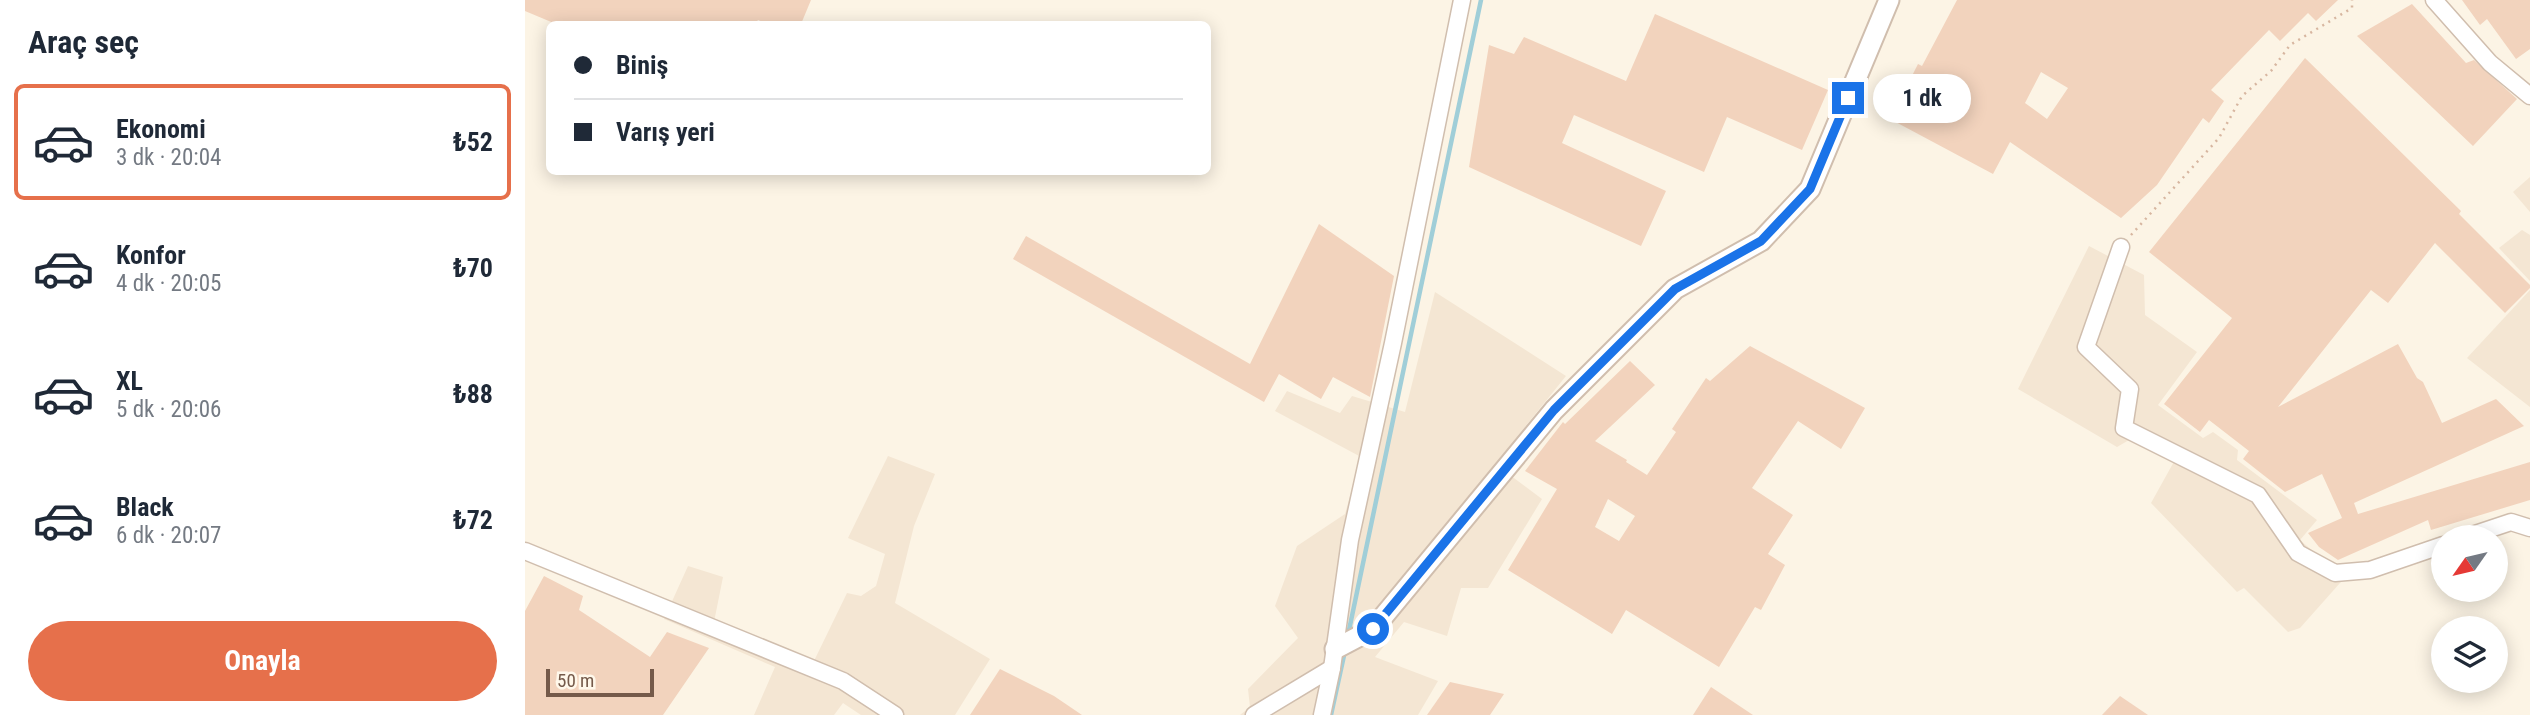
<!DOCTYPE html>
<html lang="tr">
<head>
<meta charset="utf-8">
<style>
  body { margin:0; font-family:"Roboto Condensed",sans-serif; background:#f6f6f7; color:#1f2937; height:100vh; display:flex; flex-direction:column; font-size:26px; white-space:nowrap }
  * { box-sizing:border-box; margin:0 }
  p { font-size:23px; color:#747a83 }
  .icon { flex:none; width:38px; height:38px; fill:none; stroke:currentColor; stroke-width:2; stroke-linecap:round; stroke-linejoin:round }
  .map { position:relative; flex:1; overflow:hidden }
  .details { display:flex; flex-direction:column; background:#fff; width:525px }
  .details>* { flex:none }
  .guide { position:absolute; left:21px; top:21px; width:665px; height:154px; border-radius:10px; box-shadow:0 4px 18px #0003; display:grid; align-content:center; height:154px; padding:0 28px; background:#fff }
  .needle { width:46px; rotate:236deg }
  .buttons { position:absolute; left:1906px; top:525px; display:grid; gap:14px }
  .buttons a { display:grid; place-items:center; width:77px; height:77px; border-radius:50%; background:#fff; box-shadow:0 4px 18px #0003; font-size:35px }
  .scale { position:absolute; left:21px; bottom:18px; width:108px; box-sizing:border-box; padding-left:7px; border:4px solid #755a4a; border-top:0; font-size:19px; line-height:24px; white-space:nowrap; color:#755a4a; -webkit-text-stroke:5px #fff8eb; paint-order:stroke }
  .end { position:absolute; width:32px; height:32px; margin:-16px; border:9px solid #1a73e8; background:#fff; box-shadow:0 0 0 4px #fff }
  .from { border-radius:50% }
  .bubble { position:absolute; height:49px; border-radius:24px; background:#fff; box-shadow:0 4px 18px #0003; font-size:23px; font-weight:700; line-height:49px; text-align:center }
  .guide b { display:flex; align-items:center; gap:24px; height:66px; font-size:26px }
  .guide b+b { border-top:2px solid #e0e1e3 }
  .guide i { width:18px; height:18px; background:#1f2937 }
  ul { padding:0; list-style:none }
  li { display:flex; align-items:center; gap:21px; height:116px; margin:0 14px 10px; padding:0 14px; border:4px solid transparent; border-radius:10px }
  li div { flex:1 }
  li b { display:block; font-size:26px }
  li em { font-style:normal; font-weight:700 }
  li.active { border-color:#e6704b }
  li>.icon { width:63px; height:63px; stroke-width:1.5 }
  h2 { padding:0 28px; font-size:32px; line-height:84px }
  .button { display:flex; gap:14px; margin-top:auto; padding:14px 28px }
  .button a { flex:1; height:80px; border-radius:42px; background:#e6704b; color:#fff; font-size:28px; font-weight:700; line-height:80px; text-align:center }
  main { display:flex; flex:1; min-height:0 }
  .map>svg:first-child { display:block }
</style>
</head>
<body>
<main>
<section class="details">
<h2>Araç seç</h2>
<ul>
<li class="active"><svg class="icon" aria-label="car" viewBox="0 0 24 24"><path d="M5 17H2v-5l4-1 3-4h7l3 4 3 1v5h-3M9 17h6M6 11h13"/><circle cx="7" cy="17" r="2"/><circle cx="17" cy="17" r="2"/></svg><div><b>Ekonomi</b><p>3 dk · 20:04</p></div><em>₺52</em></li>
<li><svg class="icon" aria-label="car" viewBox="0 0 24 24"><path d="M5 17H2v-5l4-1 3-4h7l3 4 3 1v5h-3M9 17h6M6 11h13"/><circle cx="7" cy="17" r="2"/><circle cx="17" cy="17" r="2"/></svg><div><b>Konfor</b><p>4 dk · 20:05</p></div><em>₺70</em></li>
<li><svg class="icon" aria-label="car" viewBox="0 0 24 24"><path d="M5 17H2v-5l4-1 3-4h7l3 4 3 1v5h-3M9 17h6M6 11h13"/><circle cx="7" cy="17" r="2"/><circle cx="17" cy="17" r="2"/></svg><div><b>XL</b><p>5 dk · 20:06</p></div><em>₺88</em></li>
<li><svg class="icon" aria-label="car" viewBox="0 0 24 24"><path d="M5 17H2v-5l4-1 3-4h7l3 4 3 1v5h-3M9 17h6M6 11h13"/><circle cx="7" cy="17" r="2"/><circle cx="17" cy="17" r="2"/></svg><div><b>Black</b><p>6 dk · 20:07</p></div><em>₺72</em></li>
</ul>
<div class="button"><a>Onayla</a></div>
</section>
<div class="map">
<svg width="2005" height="715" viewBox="0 0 2005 715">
  <rect width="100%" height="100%" fill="#fcf4e5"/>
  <g fill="#f4e6d3">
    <polygon points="2005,177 2005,212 1988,192"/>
    <polygon points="1997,230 2005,235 2005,281 1974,248"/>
    <polygon points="1564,246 1619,275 1620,315 1672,352 1633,405 1678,438 1688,432 1713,450 1712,460 1792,520 1775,540 1790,553 1817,567 1831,565 1775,628 1763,632 1719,588 1712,592 1626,503 1651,458 1611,436 1592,447 1493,389"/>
    <polygon points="2005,290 2005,407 1942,358"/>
    <polygon points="910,292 1041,376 970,464 1017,499 963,588 936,588 922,636 879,622 850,657 913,681 893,715 715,715 725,707 723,689 773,638 750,606 772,546 820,514 836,457 750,411 762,391 815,413 827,396 880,412"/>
    <polygon points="363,456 410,474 389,526 370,603 465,659 430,715 336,715 318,703 309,715 229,715 250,667 139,619 163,566 198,577 189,622 288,663 322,593 336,596 351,586 360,554 323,538"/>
  </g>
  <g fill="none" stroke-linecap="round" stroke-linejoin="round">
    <g stroke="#a0ced8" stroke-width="4.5">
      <polyline points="823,635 956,0"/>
      <polyline points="806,715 820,651"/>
    </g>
  </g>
  <g fill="#f2d3bd" fill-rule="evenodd">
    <polygon points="0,0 286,0 276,24 243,24 233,20 230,24 31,24 0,11"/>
    <path d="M1432 0H1813L1791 21 1783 13 1755 41 1744 30 1686 90 1699 101 1684 123 1678 118 1632 185 1596 218 1485 142 1468 174 1365 119 1393 64 1397 66ZM1516 72 1543 88 1522 119 1500 103Z"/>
    <polygon points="1937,0 2005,0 2005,49 1991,59 1962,19 1955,25"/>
    <polygon points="1887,4 1941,63 1949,60 1992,99 1948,146 1832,36"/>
    <polygon points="1130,14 1303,90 1277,150 1202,117 1179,172 1049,115 1037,143 1141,191 1116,246 944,167 964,45 989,54 999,37 1101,81"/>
    <polygon points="1780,58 1936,211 1934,214 2005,285 2005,288 1980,313 1910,243 1863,303 1846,290 1753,407 1873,344 1892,378 1898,382 1917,423 1971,399 1999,426 1829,503 1833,514 2005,462 2005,500 1906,530 1903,520 1813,560 1794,547 1783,533 1817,518 1797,474 1760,492 1718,459 1724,451 1684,420 1675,432 1639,404 1707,318 1624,252"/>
    <polygon points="794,224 869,276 845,397 808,377 796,399 754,374 739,402 488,259 501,236 725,364"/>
    <path d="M1225 346 1340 408 1316 449 1273 421 1227 488 1268 515 1243 554 1260 565 1236 610 1230 607 1194 667 1101 610 1087 634 983 570 1032 489 1000 471 1038 422 1040 424 1105 361 1130 385 1070 441 1102 460 1101 462 1122 475 1151 432 1147 429 1181 378 1185 381ZM1083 499 1110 516 1094 541 1070 527Z"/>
    <polygon points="19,576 58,596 54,610 125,657 142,632 184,648 138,715 0,715 0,611"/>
    <polygon points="475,669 529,696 557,715 445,715"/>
    <polygon points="925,682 979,694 965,715 902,715"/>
    <polygon points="1186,687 1228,715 1168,715"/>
    <polygon points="1595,696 1623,715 1577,715"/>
  </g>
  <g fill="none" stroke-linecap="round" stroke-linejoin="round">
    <g stroke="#d0beae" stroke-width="19">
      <g id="minor">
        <polyline points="1909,0 1965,63 2005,96"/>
        <polyline points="1596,247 1561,347 1605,389 1599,428 1733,495 1773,553 1810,573 1845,570 1918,545"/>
        <polyline points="1941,537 1986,522 2005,528"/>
        <polyline points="0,551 318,681 370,715"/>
        <polyline points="729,715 807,668"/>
        <polyline points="797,715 807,668 825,540 868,343 937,0"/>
      </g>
    </g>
    <g stroke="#d0beae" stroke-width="23">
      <polyline id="tertiary" points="810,649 848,629 1029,410 1150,289 1236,241 1285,189 1364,0"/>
    </g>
    <polyline stroke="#d7b6a0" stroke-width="2.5" stroke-dasharray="2 5" stroke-linecap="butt" points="1606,235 1694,138 1717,96 1746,71 1765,45 1827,8 1827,0"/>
    <use href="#minor" stroke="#fff" stroke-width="16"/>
    <use href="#tertiary" stroke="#fff" stroke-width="19"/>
  </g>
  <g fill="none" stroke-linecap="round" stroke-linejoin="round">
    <polyline stroke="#1a73e8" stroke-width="9" points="848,629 1029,410 1150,289 1236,241 1285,189 1323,98"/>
  </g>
</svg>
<div class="buttons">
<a><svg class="needle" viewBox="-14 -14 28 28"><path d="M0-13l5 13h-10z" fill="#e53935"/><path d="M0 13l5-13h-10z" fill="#747a83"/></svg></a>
<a><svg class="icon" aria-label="layers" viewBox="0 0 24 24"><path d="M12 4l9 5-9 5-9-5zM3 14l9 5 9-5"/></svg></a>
</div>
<div class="scale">50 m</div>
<i class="end from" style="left:848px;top:629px"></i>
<i class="end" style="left:1323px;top:98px"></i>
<div class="bubble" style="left:1348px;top:74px;width:98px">1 dk</div>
<div class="guide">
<b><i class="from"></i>Biniş</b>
<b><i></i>Varış yeri</b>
</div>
</div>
</main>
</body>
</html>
